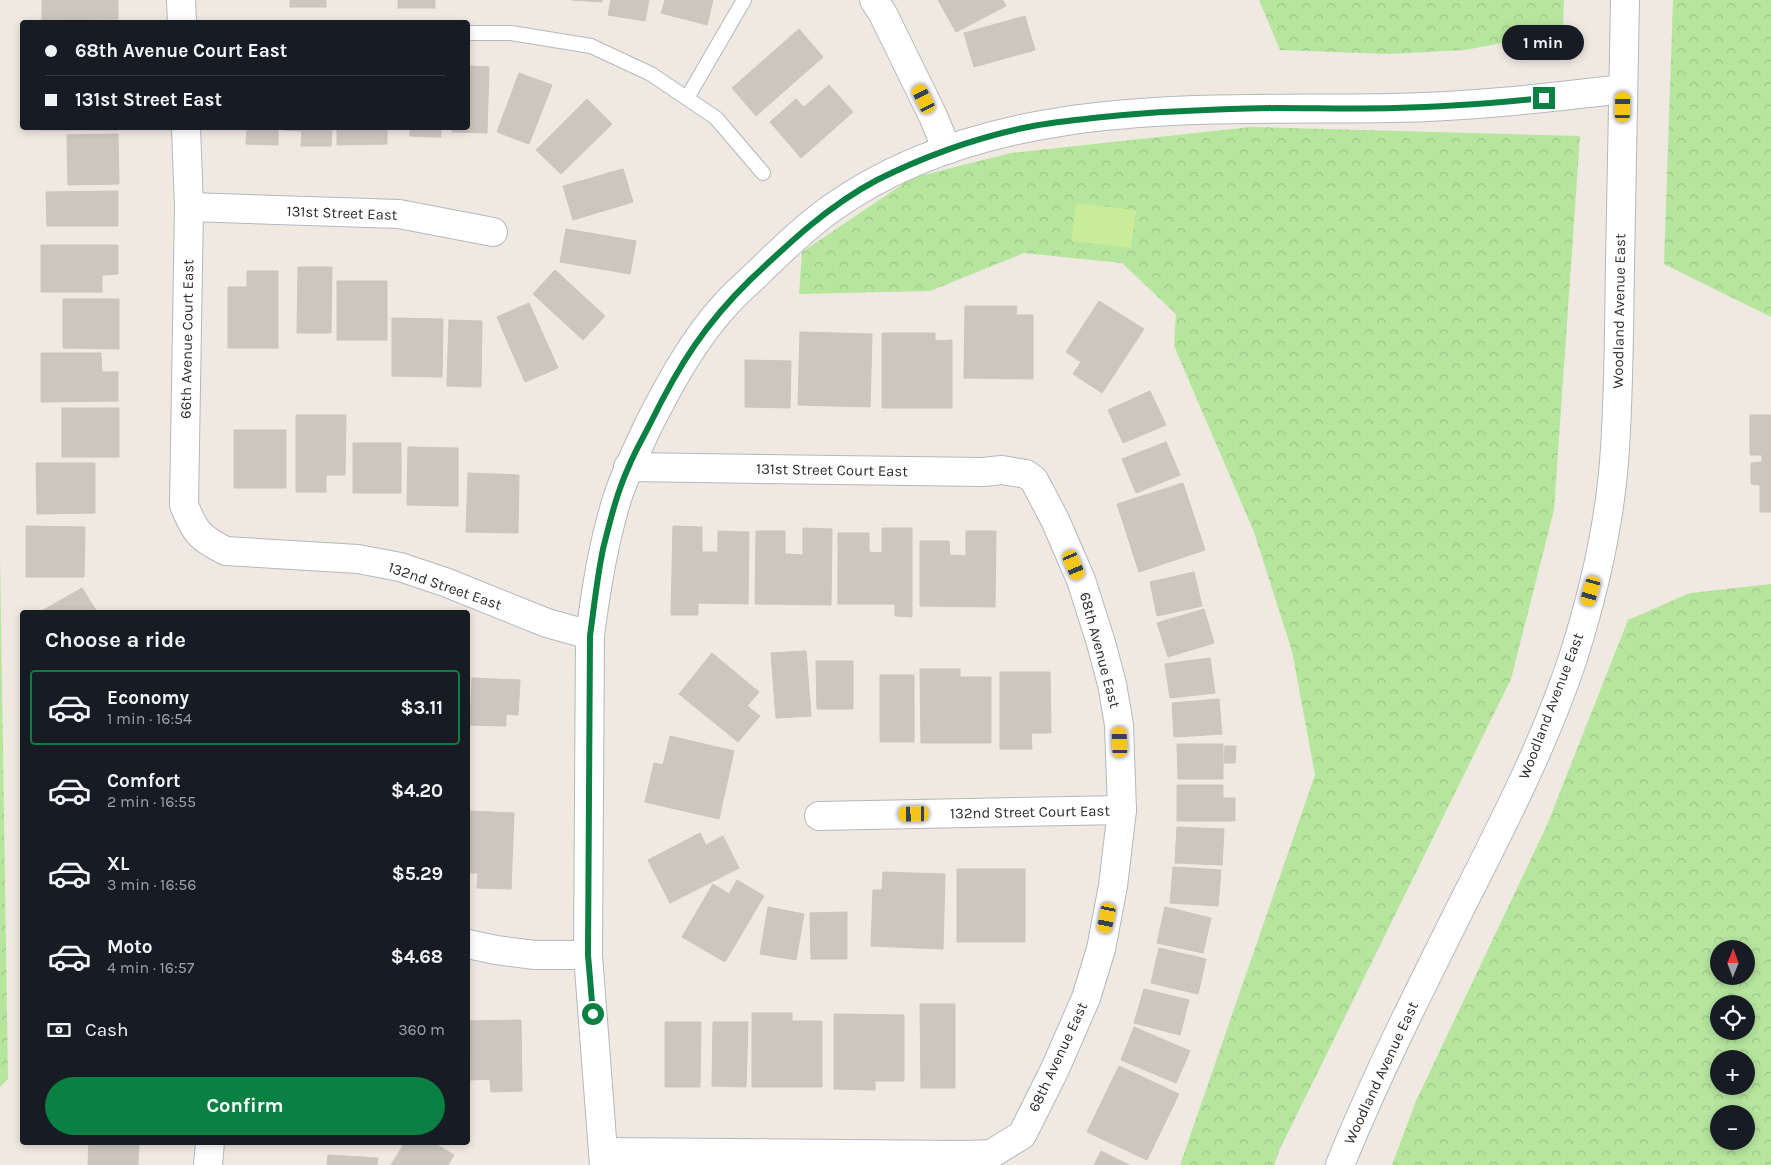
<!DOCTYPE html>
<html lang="en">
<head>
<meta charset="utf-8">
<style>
  body { margin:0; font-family:Karla,sans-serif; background:#242831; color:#f1f3f6; height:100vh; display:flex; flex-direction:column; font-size:19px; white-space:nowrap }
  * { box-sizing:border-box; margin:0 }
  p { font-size:16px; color:#9ea1a6 }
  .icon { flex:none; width:28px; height:28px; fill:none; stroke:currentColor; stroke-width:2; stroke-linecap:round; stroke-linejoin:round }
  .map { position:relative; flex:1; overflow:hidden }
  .details { position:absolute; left:20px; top:610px; width:450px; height:535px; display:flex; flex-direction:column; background:#171b24; border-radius:5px; box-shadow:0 2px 8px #0003 }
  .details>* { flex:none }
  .top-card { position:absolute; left:20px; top:20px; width:450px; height:110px; border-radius:5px; box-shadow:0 2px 8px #0003; display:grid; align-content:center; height:110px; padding:0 25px; background:#171b24 }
  .needle { width:32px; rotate:1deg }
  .controls { position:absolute; left:1710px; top:940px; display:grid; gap:10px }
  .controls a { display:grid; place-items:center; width:45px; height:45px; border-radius:50%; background:#171b24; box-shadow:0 2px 8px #0003; font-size:25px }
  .end { position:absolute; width:22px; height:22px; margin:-11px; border:6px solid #0b8043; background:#fff; box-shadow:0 0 0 2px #fff }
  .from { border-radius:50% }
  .bubble { position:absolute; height:35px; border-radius:18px; background:#171b24; box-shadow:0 2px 8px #0003; font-size:16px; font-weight:700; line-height:35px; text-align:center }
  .car { position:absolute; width:15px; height:30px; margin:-15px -8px; border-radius:6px; box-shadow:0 0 4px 1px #0007; background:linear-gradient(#f5c518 24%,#345 0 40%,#f5c518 0 76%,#345 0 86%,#f5c518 0) }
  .top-card b { display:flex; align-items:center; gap:18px; height:48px; font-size:19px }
  .top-card b+b { border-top:1px solid #363941 }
  .top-card i { width:12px; height:12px; background:#f1f3f6 }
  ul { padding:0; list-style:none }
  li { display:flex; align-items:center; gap:15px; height:75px; margin:0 10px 8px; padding:0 15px; border:2px solid transparent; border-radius:5px }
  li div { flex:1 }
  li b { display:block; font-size:19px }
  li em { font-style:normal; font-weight:700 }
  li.active { border-color:#0b8043 }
  li>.icon { width:45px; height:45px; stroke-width:1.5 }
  h2 { padding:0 25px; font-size:22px; line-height:60px }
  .pay { display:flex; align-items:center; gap:12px; height:55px; padding:0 25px; font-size:19px }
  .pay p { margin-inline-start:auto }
  .primary-button { display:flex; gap:10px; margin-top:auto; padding:10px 25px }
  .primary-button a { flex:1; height:58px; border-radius:30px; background:#0b8043; color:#fff; font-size:20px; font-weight:700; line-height:58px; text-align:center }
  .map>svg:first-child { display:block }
</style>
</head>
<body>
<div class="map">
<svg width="1771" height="1165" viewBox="0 0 1771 1165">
  <defs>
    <pattern id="forest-crowns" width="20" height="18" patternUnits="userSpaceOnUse" patternTransform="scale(1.25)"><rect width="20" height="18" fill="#b6e59e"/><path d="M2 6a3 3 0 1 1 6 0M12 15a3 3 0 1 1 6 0" fill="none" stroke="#9dc588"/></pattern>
  </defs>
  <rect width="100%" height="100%" fill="#efe9e1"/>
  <g fill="url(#forest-crowns)" fill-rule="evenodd">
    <polygon points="1259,0 1564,0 1563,31 1465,50 1388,54 1280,50"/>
    <polygon points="1673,0 1771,0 1771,317 1664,264"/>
    <polygon points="1251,127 1580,136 1554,510 1511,679 1279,1151 1274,1165 1180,1165 1315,775 1292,651 1254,532 1174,346 1176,314 1122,263 1024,253 930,291 799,294 802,252 912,178 1011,153"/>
    <polygon points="0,555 8,1079 0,1087"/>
    <path d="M1771 584V1165H1392L1416 1101 1547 825 1628 620 1690 593ZM1719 949H1746V976H1719ZM1719 1004H1746V1031H1719ZM1719 1059H1746V1086H1719ZM1719 1114H1746V1141H1719Z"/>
  </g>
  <polygon fill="#c9ec9a" points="1076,203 1136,210 1131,248 1071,241"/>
  <g fill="#cbc7bf" stroke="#cbc5ba">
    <polygon points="42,0 118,0 118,19 42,20"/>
    <rect x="290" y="0" width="36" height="7"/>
    <rect x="398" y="0" width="37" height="8"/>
    <polygon points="572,0 602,0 602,2"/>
    <polygon points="611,0 649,0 645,21 608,15"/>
    <polygon points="665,0 713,0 707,25 661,13"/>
    <polygon points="938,0 1003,0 1006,6 956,32"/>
    <polygon points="1025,16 1035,50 974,67 964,33"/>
    <polygon points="799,29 823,57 756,116 732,88"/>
    <polygon points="468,66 489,67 487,133 452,132 452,128 468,128"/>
    <polygon points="519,73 552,85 529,144 497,132"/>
    <polygon points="829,85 853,112 801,158 770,122 796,99 804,107"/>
    <polygon points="587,99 612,124 561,174 536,150"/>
    <rect x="40" y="128" width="78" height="2"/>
    <polygon points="228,128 278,128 278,145 246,144 247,129"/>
    <polygon points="282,128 332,128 331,146 301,146 302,131 282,130"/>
    <polygon points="337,128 387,128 387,144 337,145"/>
    <polygon points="410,128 441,128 441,137 410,136"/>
    <polygon points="118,134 119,184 68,185 67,135"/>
    <polygon points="623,169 633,202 573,220 563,186"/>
    <polygon points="118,191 118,226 47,226 46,192"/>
    <polygon points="566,229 636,241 630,274 560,262"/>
    <polygon points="41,245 118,245 118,274 102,275 102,292 41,292"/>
    <polygon points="298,267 332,267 331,333 297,333"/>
    <polygon points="555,270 605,316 583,340 533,294"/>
    <polygon points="247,271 278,271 278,348 228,348 228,287 247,287"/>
    <rect x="337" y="281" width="50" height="59"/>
    <polygon points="63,299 119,299 119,349 63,348"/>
    <polygon points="1099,301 1144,329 1102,393 1073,374 1081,362 1066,352"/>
    <polygon points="529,303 558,368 525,382 497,317"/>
    <polygon points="965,306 1017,306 1016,315 1033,315 1033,379 964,378"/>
    <polygon points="392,318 443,319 442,377 392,376"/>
    <polygon points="449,320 482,321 481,387 447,386"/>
    <polygon points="800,332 872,334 870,407 798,405"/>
    <polygon points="882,333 935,333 935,341 952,340 952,408 882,408"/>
    <polygon points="41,353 101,353 102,372 118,372 118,401 41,402"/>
    <polygon points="745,360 791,361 790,408 745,407"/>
    <polygon points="1150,391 1166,425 1123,443 1108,410"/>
    <rect x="62" y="408" width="57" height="49"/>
    <polygon points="296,415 346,415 345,475 326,475 326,492 296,492"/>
    <polygon points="1750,415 1771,415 1771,512 1760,512 1760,485 1751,484 1751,463 1762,462 1762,455 1750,455"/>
    <rect x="234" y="430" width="52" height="58"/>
    <polygon points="1166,442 1180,475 1136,493 1122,459"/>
    <rect x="353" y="443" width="48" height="50"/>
    <polygon points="408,447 458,448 458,506 407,505"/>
    <polygon points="36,463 95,463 95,513 37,514"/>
    <polygon points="468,473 519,475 518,533 466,532"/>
    <polygon points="1183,483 1205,550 1139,572 1117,504"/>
    <polygon points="26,526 85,527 84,577 26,577"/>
    <polygon points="673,526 702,527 702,552 718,552 718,531 749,532 748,604 698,603 698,615 671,615"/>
    <polygon points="803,528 832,529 831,605 755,604 756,531 785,531 785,554 803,555"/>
    <polygon points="882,528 912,528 912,617 895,616 895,604 838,604 838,533 869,533 869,552 882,553"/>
    <polygon points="966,531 996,531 995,607 920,606 920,541 949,541 950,555 966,556"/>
    <polygon points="1194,572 1202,606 1157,616 1150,582"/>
    <polygon points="82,588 97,612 40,612"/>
    <polygon points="1204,609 1214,643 1168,657 1157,623"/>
    <polygon points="806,651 811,716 776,718 771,653"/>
    <polygon points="712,653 759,692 747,706 760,716 738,742 679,694"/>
    <polygon points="1210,658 1215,693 1170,698 1165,664"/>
    <polygon points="816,661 853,661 853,709 817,709"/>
    <polygon points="920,669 960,669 960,677 991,677 991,743 921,743"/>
    <polygon points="1000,672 1050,672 1051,733 1031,733 1032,749 1000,749"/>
    <rect x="880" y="675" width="34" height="67"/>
    <polygon points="472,678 520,680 518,715 506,714 506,726 470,725"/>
    <polygon points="1219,699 1222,734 1174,737 1172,703"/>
    <polygon points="670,736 734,751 719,819 645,802 654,763 663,765"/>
    <polygon points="1177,744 1223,744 1223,779 1178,779"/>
    <polygon points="1225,746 1236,746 1235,763 1224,763"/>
    <polygon points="1177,785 1223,785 1223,798 1235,798 1235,821 1177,821"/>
    <polygon points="468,811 514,813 511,889 477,888 478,873 468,873"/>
    <polygon points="1177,827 1224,829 1222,865 1175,863"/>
    <polygon points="700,833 706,845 723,836 739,868 670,903 648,860"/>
    <polygon points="1173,867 1221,870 1218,906 1170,903"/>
    <rect x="957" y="869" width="68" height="73"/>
    <polygon points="883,872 945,874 943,949 871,946 873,890 882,890"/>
    <polygon points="737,880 764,896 725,962 682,937 713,884 729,894"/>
    <polygon points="768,907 804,914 796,960 760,954"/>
    <polygon points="1165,907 1211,918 1203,953 1157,943"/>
    <polygon points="847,912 847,959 811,959 810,913"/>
    <polygon points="1159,948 1206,959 1198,994 1151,983"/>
    <polygon points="1144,989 1189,1000 1180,1035 1134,1023"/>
    <polygon points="920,1004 955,1004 955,1088 921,1088"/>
    <polygon points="752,1013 792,1013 792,1021 822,1021 822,1087 752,1087"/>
    <polygon points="834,1014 904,1015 904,1081 875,1081 875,1090 834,1089"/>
    <polygon points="521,1020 522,1091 491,1092 490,1079 470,1080 469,1021"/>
    <polygon points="665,1022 701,1022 700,1087 665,1087"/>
    <polygon points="713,1022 748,1022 746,1087 712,1086"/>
    <polygon points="1134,1027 1190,1051 1176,1083 1121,1060"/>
    <polygon points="1119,1066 1179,1094 1147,1160 1087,1132"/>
    <polygon points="89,1142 139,1142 138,1165 88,1165"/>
    <polygon points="405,1142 432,1142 454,1155 448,1165 391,1165"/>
    <polygon points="1101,1151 1129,1165 1094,1165"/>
    <polygon points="328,1155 378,1158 377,1165 327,1165"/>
  </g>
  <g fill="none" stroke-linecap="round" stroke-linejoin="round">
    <g stroke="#b4b7c1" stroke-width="16">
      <g id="lane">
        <polyline points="468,33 511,33 591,46 651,74 716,118 763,173"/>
        <polyline points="687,98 744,0"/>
      </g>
    </g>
    <g stroke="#b4b7c1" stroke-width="30">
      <g id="street">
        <polyline points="181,0 182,22"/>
        <polyline points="874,0 883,14 933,116 947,150"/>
        <path d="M186 128 189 207 184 505C195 532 199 538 226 551L358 559 400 567 445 582 547 623 590 635"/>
        <polyline points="189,207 399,214 493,232"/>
        <polyline points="819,816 1122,810"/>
        <polyline points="468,944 496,950 535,955 588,955"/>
        <polyline points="603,1152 965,1155 991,1154 1022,1135 1055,1069 1086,998 1101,949 1113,886 1122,810 1119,725 1112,684 1101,643 1081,580 1055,520 1034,480 1026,474 1002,470 983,472 628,467"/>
        <polyline points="208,1165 210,1142"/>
        <path d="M604 1165 588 955 590 635C596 589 603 544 617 499 625 474 637 450 648 426 670 383 693 340 726 304 735 294 745 285 755 276 778 253 802 230 829 210 990 94 1204 111 1392 108 1469 107 1546 98 1623 89"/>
      </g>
    </g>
    <g stroke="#b4b7c1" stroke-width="30">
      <path id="secondary" d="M1340 1165C1377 1074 1421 987 1465 899 1505 820 1545 742 1573 658 1594 592 1611 517 1615 448 1619 387 1619 325 1620 264 1622 176 1623 88 1625 0"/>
    </g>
    <use href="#lane" stroke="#fff" stroke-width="14"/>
    <use href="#street" stroke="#fff" stroke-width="28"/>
    <use href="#secondary" stroke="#fff" stroke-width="28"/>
  </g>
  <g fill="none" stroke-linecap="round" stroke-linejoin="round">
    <path stroke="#0b8043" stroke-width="6" d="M593 1014 588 955 590 636C594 607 597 578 603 549 610 521 617 492 629 466 635 451 644 436 651 422 679 365 705 324 750 280 790 242 828 206 877 180 923 157 972 139 1023 128 1049 122 1077 120 1103 117 1161 111 1219 109 1277 108 1317 108 1356 109 1395 108 1445 107 1495 103 1544 98"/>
  </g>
  <g text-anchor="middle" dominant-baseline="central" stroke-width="5" stroke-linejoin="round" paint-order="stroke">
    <g font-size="15" fill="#2e2e2e" stroke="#fff">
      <text transform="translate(342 213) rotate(2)">131st Street East</text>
      <text transform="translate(1619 311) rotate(-89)">Woodland Avenue East</text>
      <text transform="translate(187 339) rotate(-89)">66th Avenue Court East</text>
      <text transform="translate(832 470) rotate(1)">131st Street Court East</text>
      <text transform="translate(445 586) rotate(19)">132nd Street East</text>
      <text transform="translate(1100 650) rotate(75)">68th Avenue East</text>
      <text transform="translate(1551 706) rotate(-69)">Woodland Avenue East</text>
      <text transform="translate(1030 812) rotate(-1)">132nd Street Court East</text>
      <text transform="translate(1058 1057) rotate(-65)">68th Avenue East</text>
      <text transform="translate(1381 1073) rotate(-65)">Woodland Avenue East</text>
    </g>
  </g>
</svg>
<div class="controls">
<a><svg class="needle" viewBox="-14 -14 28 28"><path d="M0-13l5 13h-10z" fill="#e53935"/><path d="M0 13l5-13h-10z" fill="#9ea1a6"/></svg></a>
<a><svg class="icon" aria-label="locate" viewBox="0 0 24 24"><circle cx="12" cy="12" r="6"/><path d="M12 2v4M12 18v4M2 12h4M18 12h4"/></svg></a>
<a>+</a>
<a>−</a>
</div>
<i class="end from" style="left:593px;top:1014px"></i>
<i class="end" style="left:1544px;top:98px"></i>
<div class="bubble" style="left:1502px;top:25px;width:82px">1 min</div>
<i class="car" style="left:924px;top:99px;rotate:334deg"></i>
<i class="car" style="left:1623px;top:107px;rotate:1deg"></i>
<i class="car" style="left:1074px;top:565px;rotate:157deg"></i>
<i class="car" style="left:1591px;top:591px;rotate:196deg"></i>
<i class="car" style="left:1120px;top:742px;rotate:358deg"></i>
<i class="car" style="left:914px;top:814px;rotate:269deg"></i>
<i class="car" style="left:1107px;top:918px;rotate:191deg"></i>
<div class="top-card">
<b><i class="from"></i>68th Avenue Court East</b>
<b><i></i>131st Street East</b>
</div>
<section class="details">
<h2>Choose a ride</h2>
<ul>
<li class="active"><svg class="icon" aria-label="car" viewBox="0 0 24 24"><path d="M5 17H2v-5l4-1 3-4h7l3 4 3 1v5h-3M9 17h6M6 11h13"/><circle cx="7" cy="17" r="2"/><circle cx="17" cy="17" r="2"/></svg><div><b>Economy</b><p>1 min · 16:54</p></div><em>$3.11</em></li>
<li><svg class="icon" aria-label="car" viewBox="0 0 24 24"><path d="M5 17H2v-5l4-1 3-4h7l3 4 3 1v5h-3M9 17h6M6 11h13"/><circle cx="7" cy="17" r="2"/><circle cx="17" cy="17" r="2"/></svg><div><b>Comfort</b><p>2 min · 16:55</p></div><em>$4.20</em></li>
<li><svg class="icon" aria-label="car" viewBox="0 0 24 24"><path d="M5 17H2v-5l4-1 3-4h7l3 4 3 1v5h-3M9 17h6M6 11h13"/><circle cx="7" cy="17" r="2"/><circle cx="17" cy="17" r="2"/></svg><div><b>XL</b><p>3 min · 16:56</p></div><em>$5.29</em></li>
<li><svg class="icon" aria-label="car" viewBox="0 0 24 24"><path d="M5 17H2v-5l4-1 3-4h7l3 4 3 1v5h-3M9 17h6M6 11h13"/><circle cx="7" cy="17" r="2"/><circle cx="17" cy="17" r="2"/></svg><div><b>Moto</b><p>4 min · 16:57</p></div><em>$4.68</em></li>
</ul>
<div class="pay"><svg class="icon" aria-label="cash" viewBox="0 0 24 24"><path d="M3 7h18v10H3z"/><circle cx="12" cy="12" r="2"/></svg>Cash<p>360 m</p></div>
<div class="primary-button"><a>Confirm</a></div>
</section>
</div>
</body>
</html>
